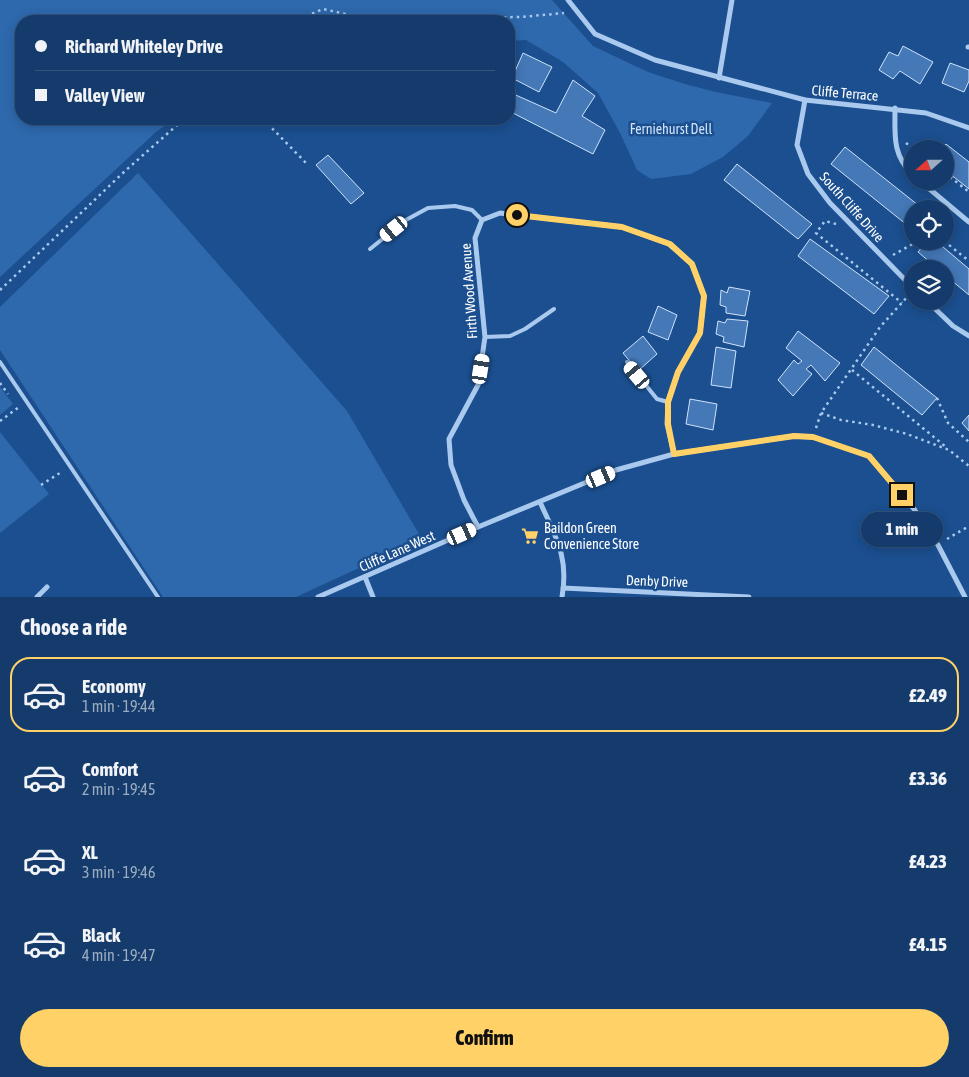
<!DOCTYPE html>
<html lang="en">
<head>
<meta charset="utf-8">
<style>
  body { margin:0; font-family:"Asap Condensed",sans-serif; background:#1d4271; color:#f1f3f6; height:100vh; display:flex; flex-direction:column; font-size:19px; white-space:nowrap }
  * { box-sizing:border-box; margin:0 }
  p { font-size:16px; color:#9dadc1 }
  .icon { flex:none; width:28px; height:28px; fill:none; stroke:currentColor; stroke-width:2; stroke-linecap:round; stroke-linejoin:round }
  .map { position:relative; height:597px; overflow:hidden }
  .drawer { display:flex; flex-direction:column; background:#143b6b; flex:1 }
  .drawer>* { flex:none }
  .hud { position:absolute; left:15px; top:15px; width:500px; height:110px; border-radius:20px; box-shadow:0 2px 12px #0003,0 0 0 1px #33557e; display:grid; align-content:center; height:110px; padding:0 20px; background:#143b6b }
  .needle { width:32px; rotate:249deg }
  .fabs { position:absolute; left:904px; top:140px; display:grid; gap:10px }
  .fabs a { display:grid; place-items:center; width:50px; height:50px; border-radius:50%; background:#143b6b; box-shadow:0 2px 12px #0003,0 0 0 1px #33557e; font-size:25px }
  .end { position:absolute; width:22px; height:22px; margin:-11px; border:6px solid #ffd166; background:#111; box-shadow:0 0 0 2px #111 }
  .from { border-radius:50% }
  .bubble { position:absolute; height:35px; border-radius:18px; background:#143b6b; box-shadow:0 2px 12px #0003,0 0 0 1px #33557e; font-size:16px; font-weight:800; line-height:35px; text-align:center }
  .car { position:absolute; width:15px; height:30px; margin:-15px -8px; border-radius:6px; box-shadow:0 0 4px 1px #0007; background:linear-gradient(#fff 24%,#345 0 40%,#fff 0 76%,#345 0 86%,#fff 0) }
  .hud b { display:flex; align-items:center; gap:18px; height:48px; font-size:19px }
  .hud b+b { border-top:1px solid #33557e }
  .hud i { width:12px; height:12px; background:#f1f3f6 }
  ul { padding:0; list-style:none }
  li { display:flex; align-items:center; gap:15px; height:75px; margin:0 10px 8px; padding:0 10px; border:2px solid transparent; border-radius:20px }
  li div { flex:1 }
  li b { display:block; font-size:19px }
  li em { font-style:normal; font-weight:800 }
  li.current { border-color:#ffd166 }
  li>.icon { width:45px; height:45px; stroke-width:1.5 }
  h2 { padding:0 20px; font-size:22px; line-height:60px }
  .primary-button { display:flex; gap:10px; margin-top:auto; padding:10px 20px }
  .primary-button a { flex:1; height:58px; border-radius:30px; background:#ffd166; color:#111; font-size:20px; font-weight:800; line-height:58px; text-align:center }
  .map>svg:first-child { display:block }
</style>
</head>
<body>
<div class="map">
<svg width="969" height="597" viewBox="0 0 969 597">
  <rect width="100%" height="100%" fill="#1b4f8f"/>
  <g fill="#2e69ad">
    <polygon points="0,0 552,0 593,46 648,72 685,84 716,92 772,103 748,136 723,157 691,174 651,179 637,170 620,133 598,93 563,62 526,40 509,41 509,21 359,21 325,17 313,21 21,21 21,119 174,119 156,132 0,277"/>
    <polygon points="138,173 347,411 422,539 296,597 163,597 0,350 0,307"/>
    <polygon points="0,387 13,404 0,415"/>
    <polygon points="0,432 49,494 0,533"/>
  </g>
  <g fill="#4478b7" stroke="#cfe3fa">
    <polygon points="903,46 933,62 920,84 900,71 893,79 879,70 889,52 898,56"/>
    <polygon points="523,53 552,67 539,92 512,78"/>
    <polygon points="950,63 969,70 969,81 964,92 942,83"/>
    <polygon points="573,80 595,96 582,116 605,130 593,154 509,111 509,92 556,113"/>
    <polygon points="946,144 969,162 969,189 945,170 945,149 942,149"/>
    <polygon points="845,147 923,209 912,209 912,229 831,164"/>
    <polygon points="328,155 364,193 351,204 316,165"/>
    <polygon points="737,164 812,224 798,239 724,180"/>
    <polygon points="810,239 889,296 874,314 798,256"/>
    <polygon points="927,241 936,241 969,269 969,295 945,275 945,269 938,269 918,252"/>
    <polygon points="729,287 750,291 745,316 726,313 726,307 720,305 721,290 727,293"/>
    <polygon points="658,306 677,315 668,340 648,332"/>
    <polygon points="727,319 748,321 744,347 723,342 724,337 716,334 718,321 725,323"/>
    <polygon points="798,331 840,363 825,381 811,365 806,369 812,374 793,396 778,380 794,360 798,364 802,361 786,348"/>
    <polygon points="643,336 657,354 638,371 623,353"/>
    <polygon points="716,347 736,351 731,388 711,385"/>
    <polygon points="874,347 937,398 922,415 861,365"/>
    <polygon points="690,399 717,404 713,430 686,424"/>
    <polygon points="969,415 969,431 962,423"/>
  </g>
  <g fill="none" stroke-linecap="round" stroke-linejoin="round">
    <g stroke="#a9c9ee" stroke-width="2.5" stroke-dasharray="2.5 4" stroke-linecap="butt">
      <polyline points="294,21 323,9 377,21"/>
      <polyline points="440,21 443,18 521,17 564,13"/>
      <polyline points="263,119 308,165"/>
      <polyline points="906,143 914,149"/>
      <polyline points="945,173 969,192"/>
      <polyline points="836,224 825,221 816,233 902,303"/>
      <polyline points="944,241 969,261"/>
      <polyline points="893,255 918,241"/>
      <polyline points="0,290 125,171 184,119"/>
      <polyline points="852,370 946,447"/>
      <polyline points="0,383 8,394"/>
      <polyline points="937,398 948,423 969,442"/>
      <polyline points="821,413 841,420 873,425 907,434 949,450 969,466"/>
      <polyline points="0,421 19,407"/>
      <polyline points="816,428 821,413 880,327 908,296"/>
      <polyline points="41,485 63,471"/>
      <polyline points="947,539 969,526"/>
    </g>
    <g stroke="#a9c9ee" stroke-width="4">
      <polyline points="370,249 406,220 428,208 455,206 472,210 482,220"/>
      <polyline points="485,337 510,336 525,329 554,309"/>
      <polyline points="0,362 158,597"/>
      <polyline points="627,362 657,399 668,402"/>
    </g>
    <g stroke="#a9c9ee" stroke-width="5">
      <polyline points="568,0 595,34 655,60 805,100 926,113 969,128"/>
      <polyline points="968,47 969,47"/>
      <polyline points="719,78 732,0"/>
      <polyline points="805,100 797,145 808,174 830,203 912,287"/>
      <path d="M895 108C895 135 892 154 912 174"/>
      <polyline points="920,181 969,222"/>
      <polyline points="927,301 953,326 969,336"/>
      <path d="M540 502C556 538 569 557 562 597"/>
      <polyline points="478,527 464,500 451,465 449,439 478,385 485,337 475,238 482,220 500,213 622,227 669,244 692,264 704,296 700,333 678,372 668,402 667,424 674,454"/>
      <polyline points="365,577 373,597"/>
      <polyline points="563,588 749,597"/>
      <polyline points="37,597 47,587"/>
      <polyline points="318,597 478,527 616,470 674,454 794,436 813,437 869,456 914,509 938,545 965,597"/>
    </g>
  </g>
  <g fill="none" stroke-linecap="round" stroke-linejoin="round">
    <polyline stroke="#ffd166" stroke-width="6" points="517,215 622,227 670,244 692,264 704,296 700,333 678,372 668,402 668,424 674,454 794,436 813,437 869,456 902,495"/>
  </g>
  <defs>
    <g id="supermarket-bare" transform="scale(1.35)"><path d="M-6-5.5h2.5l.6 2H6L4.5 2H-2.5L-4.4-4H-6ZM-1.5 3.2a1.3 1.3 0 1 0 .1 0ZM3 3.2a1.3 1.3 0 1 0 .1 0Z" fill="#ffd166" stroke="#1b4f8f" stroke-width="2.5" paint-order="stroke"/></g>
  </defs>
  <g fill-rule="evenodd">
    <use href="#supermarket-bare" x="530" y="536"/>
  </g>
  <g text-anchor="middle" dominant-baseline="central" stroke-width="5" stroke-linejoin="round" paint-order="stroke">
    <g font-size="14" fill="#fff" stroke="#1b4f8f">
      <text transform="translate(845 93) rotate(5)">Cliffe Terrace</text>
      <text transform="translate(852 207) rotate(48)">South Cliffe Drive</text>
      <text transform="translate(469 291) rotate(-94)">Firth Wood Avenue</text>
      <text transform="translate(397 551) rotate(-24)">Cliffe Lane West</text>
      <text transform="translate(657 581) rotate(2)">Denby Drive</text>
    </g>
    <g font-size="14" fill="#cfe3fa" stroke="#1b4f8f">
      <text x="671" y="129">Ferniehurst Dell</text>
    </g>
    <g font-size="14" fill="#fff" stroke="#1b4f8f" text-anchor="start">
      <text x="544" y="528">Baildon Green<tspan x="544" dy="16">Convenience Store</tspan></text>
    </g>
  </g>
</svg>
<div class="fabs">
<a><svg class="needle" viewBox="-14 -14 28 28"><path d="M0-13l5 13h-10z" fill="#e53935"/><path d="M0 13l5-13h-10z" fill="#9dadc1"/></svg></a>
<a><svg class="icon" aria-label="locate" viewBox="0 0 24 24"><circle cx="12" cy="12" r="6"/><path d="M12 2v4M12 18v4M2 12h4M18 12h4"/></svg></a>
<a><svg class="icon" aria-label="layers" viewBox="0 0 24 24"><path d="M12 4l9 5-9 5-9-5zM3 14l9 5 9-5"/></svg></a>
</div>
<i class="end from" style="left:517px;top:215px"></i>
<i class="end" style="left:902px;top:495px"></i>
<div class="bubble" style="left:861px;top:512px;width:82px">1 min</div>
<i class="car" style="left:394px;top:229px;rotate:231deg"></i>
<i class="car" style="left:481px;top:369px;rotate:9deg"></i>
<i class="car" style="left:637px;top:375px;rotate:320deg"></i>
<i class="car" style="left:601px;top:477px;rotate:67deg"></i>
<i class="car" style="left:462px;top:534px;rotate:66deg"></i>
<div class="hud">
<b><i class="from"></i>Richard Whiteley Drive</b>
<b><i></i>Valley View</b>
</div>
</div>
<section class="drawer">
<h2>Choose a ride</h2>
<ul>
<li class="current"><svg class="icon" aria-label="car" viewBox="0 0 24 24"><path d="M5 17H2v-5l4-1 3-4h7l3 4 3 1v5h-3M9 17h6M6 11h13"/><circle cx="7" cy="17" r="2"/><circle cx="17" cy="17" r="2"/></svg><div><b>Economy</b><p>1 min · 19:44</p></div><em>£2.49</em></li>
<li><svg class="icon" aria-label="car" viewBox="0 0 24 24"><path d="M5 17H2v-5l4-1 3-4h7l3 4 3 1v5h-3M9 17h6M6 11h13"/><circle cx="7" cy="17" r="2"/><circle cx="17" cy="17" r="2"/></svg><div><b>Comfort</b><p>2 min · 19:45</p></div><em>£3.36</em></li>
<li><svg class="icon" aria-label="car" viewBox="0 0 24 24"><path d="M5 17H2v-5l4-1 3-4h7l3 4 3 1v5h-3M9 17h6M6 11h13"/><circle cx="7" cy="17" r="2"/><circle cx="17" cy="17" r="2"/></svg><div><b>XL</b><p>3 min · 19:46</p></div><em>£4.23</em></li>
<li><svg class="icon" aria-label="car" viewBox="0 0 24 24"><path d="M5 17H2v-5l4-1 3-4h7l3 4 3 1v5h-3M9 17h6M6 11h13"/><circle cx="7" cy="17" r="2"/><circle cx="17" cy="17" r="2"/></svg><div><b>Black</b><p>4 min · 19:47</p></div><em>£4.15</em></li>
</ul>
<div class="primary-button"><a>Confirm</a></div>
</section>
</body>
</html>
